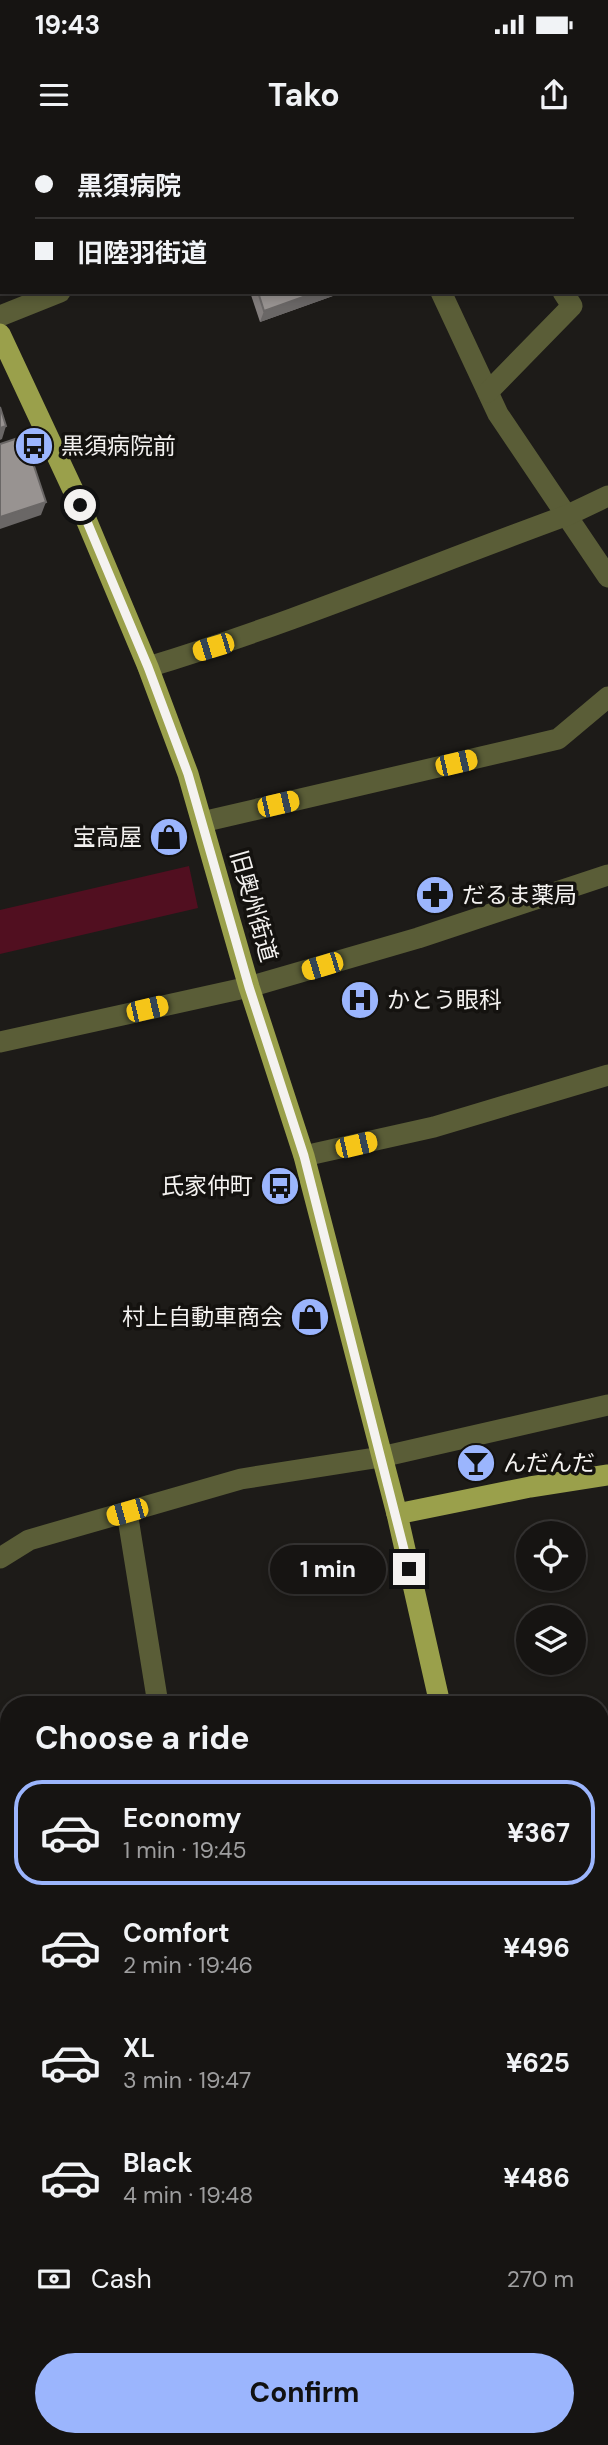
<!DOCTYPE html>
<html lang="en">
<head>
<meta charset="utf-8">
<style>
  body { margin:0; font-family:"DM Sans","Noto Sans JP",sans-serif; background:#1f1d1b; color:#f1f3f6; height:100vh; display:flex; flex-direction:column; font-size:26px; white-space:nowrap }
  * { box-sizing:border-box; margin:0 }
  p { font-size:23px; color:#9e9e9f }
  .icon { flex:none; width:38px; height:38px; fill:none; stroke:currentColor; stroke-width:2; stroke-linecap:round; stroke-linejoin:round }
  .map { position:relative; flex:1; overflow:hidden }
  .sheet { position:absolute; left:0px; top:1556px; width:609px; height:751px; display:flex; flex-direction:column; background:#161412; border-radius:28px 28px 0 0; box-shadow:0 4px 10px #0003,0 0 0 2px #353332 }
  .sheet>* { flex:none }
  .top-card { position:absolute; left:0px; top:0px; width:609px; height:154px; box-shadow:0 4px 10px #0003,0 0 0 2px #353332; display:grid; align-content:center; height:154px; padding:0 35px; background:#161412 }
  .tools { position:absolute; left:516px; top:1381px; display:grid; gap:14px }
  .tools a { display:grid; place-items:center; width:70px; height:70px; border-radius:50%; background:#161412; box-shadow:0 4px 10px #0003,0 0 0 2px #353332; font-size:35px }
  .end { position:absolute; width:32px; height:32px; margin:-16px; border:9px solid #f4f2f0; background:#111; box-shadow:0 0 0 4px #111 }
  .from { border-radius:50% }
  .bubble { position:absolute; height:49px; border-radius:24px; background:#161412; box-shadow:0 4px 10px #0003,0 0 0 2px #353332; font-size:23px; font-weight:700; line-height:49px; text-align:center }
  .car { position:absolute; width:21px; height:42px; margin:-21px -10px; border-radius:9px; box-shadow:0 0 5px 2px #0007; background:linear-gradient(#f5c518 24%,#345 0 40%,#f5c518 0 76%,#345 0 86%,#f5c518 0) }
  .top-card b { display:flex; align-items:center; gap:24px; height:66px; font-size:26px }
  .top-card b+b { border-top:2px solid #353332 }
  .top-card i { width:18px; height:18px; background:#f1f3f6 }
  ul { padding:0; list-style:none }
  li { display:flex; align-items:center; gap:21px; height:105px; margin:0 14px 10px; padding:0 21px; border:4px solid transparent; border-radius:28px }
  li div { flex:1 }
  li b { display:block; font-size:26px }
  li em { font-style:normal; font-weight:700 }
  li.current { border-color:#9bb5fd }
  li>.icon { width:63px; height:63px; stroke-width:1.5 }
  h2 { padding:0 35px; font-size:32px; line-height:84px }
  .pay { display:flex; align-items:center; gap:18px; height:77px; padding:0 35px; font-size:26px }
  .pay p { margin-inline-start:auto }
  .primary-button { display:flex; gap:14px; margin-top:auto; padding:14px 35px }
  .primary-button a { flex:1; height:80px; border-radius:42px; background:#9bb5fd; color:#111; font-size:28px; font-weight:700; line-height:80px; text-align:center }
  .status { display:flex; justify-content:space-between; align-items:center; height:49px; padding:0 35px; background:#161412; direction:ltr }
  .status svg { height:19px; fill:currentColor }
  header { display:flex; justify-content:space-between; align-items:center; height:91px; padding:0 35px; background:#161412; font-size:32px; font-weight:700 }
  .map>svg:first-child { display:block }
</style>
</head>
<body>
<div class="status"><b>19:43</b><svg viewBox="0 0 49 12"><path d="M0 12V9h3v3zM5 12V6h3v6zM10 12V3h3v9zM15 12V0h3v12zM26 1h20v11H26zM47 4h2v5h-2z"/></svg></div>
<header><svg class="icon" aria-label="menu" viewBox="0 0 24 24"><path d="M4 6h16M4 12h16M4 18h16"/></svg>Tako<svg class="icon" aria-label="share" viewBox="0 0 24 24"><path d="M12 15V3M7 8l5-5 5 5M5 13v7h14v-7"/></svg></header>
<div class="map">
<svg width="608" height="2305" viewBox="0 0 608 2305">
  <rect width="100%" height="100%" fill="#1d1b18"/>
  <g fill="#510f20">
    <polygon points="189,726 198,768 0,814 0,770"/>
    <polygon points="9,1857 9,1936 0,1911 0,1859"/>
  </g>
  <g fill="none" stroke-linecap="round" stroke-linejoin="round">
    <g stroke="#5c9667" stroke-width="8">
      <polyline points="0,2091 9,2132"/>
      <polyline points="0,2284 9,2257"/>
    </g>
    <g stroke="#5a5d37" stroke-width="21">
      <polyline points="347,0 348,2"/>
      <polyline points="458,0 459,2"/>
      <polyline points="441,152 498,274 608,437"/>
      <polyline points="0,176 60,152"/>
      <polyline points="488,252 572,166 563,152"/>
      <path d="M148 527C290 484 428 426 568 375L608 356"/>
      <polyline points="202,682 558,599 608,557"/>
      <polyline points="0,902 249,847 418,798 608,735"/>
      <polyline points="304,1016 434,987 608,935"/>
      <polyline points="127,1372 158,1564"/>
      <polyline points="0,1418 29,1400 241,1339 381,1317 608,1265"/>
      <polyline points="600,2116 608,2114"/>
      <polyline points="0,2214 9,2214"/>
      <polyline points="85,2298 85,2305"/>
    </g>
    <g stroke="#9aa04b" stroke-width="21">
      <polyline points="0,194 80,365 148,527 188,634 249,847 304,1016 397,1374 440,1564"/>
      <polyline points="397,1374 530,1347 608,1335"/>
      <polyline points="580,2298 580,2305"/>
    </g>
    <g stroke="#b3ba52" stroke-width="21">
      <polyline points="68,2 73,0"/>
      <polyline points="0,30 2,29"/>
    </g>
  </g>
  <polygon fill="#837e7d" points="250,152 344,152 260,182"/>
  <g fill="#6a6766">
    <polygon points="317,152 344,152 260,182 264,171"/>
    <polygon points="6,286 2,299 0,300 0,288"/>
    <polygon points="46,362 41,375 0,389 0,377"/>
    <polygon points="9,1747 9,1757 0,1759 0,1748"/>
    <polygon points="9,1786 9,1797 0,1798 0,1788"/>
  </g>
  <g fill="#989391" stroke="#6a6766" stroke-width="2">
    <polygon points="258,152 317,152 264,171"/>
    <polygon points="0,267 6,286 0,288"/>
    <polygon points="24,296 46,362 0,377 0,304"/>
    <polygon points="9,1718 9,1747 0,1748 0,1719"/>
    <polygon points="9,1766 9,1786 0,1788 0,1767"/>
  </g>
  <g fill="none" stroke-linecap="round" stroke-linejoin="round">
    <polyline stroke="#f4f2f0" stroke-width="9" points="80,365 148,527 188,634 249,847 304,1016 409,1429"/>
  </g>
  <defs>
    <g id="bus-disc" transform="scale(2.0125)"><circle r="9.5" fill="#9bb5fd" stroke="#14120f"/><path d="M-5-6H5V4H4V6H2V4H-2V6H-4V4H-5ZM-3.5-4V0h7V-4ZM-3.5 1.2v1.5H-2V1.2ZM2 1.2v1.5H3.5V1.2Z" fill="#111"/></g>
    <g id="shop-disc" transform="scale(2.0125)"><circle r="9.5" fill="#9bb5fd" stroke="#14120f"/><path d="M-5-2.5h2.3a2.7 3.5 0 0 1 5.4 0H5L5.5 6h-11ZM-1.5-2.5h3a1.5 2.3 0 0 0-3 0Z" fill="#111"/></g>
    <g id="pharmacy-disc" transform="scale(2.0125)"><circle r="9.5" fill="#9bb5fd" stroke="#14120f"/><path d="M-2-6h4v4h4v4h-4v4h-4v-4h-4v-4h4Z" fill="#111"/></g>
    <g id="hospital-disc" transform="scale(2.0125)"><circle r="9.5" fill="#9bb5fd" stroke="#14120f"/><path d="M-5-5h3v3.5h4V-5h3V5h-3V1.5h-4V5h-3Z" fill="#111"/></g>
    <g id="bar-disc" transform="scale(2.0125)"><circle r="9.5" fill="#9bb5fd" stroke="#14120f"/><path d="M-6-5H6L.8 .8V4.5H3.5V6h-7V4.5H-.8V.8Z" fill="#111"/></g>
  </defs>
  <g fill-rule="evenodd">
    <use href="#bus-disc" x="34" y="306"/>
    <use href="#shop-disc" x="169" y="697"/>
    <use href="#pharmacy-disc" x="435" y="755"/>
    <use href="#hospital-disc" x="360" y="860"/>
    <use href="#bus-disc" x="280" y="1046"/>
    <use href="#shop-disc" x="310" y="1177"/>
    <use href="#bar-disc" x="476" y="1323"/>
  </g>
  <g text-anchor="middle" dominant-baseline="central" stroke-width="7" stroke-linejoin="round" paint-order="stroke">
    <g font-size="23" fill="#f4f2f0" stroke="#14120f" text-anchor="start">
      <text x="61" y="306">黒須病院前</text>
      <text x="142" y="697" text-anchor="end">宝高屋</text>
      <text x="462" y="755">だるま薬局</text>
      <text x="387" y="860">かとう眼科</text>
      <text x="253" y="1046" text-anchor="end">氏家仲町</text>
      <text x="283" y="1177" text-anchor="end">村上自動車商会</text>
      <text x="503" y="1323">んだんだ</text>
    </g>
    <g font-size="23" fill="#f4f2f0" stroke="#14120f">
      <text transform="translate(254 766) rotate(74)">旧奥州街道</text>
    </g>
  </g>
</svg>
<div class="tools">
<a><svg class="icon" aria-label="locate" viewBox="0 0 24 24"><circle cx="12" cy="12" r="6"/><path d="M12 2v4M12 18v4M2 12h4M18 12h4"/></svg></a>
<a><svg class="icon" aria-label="layers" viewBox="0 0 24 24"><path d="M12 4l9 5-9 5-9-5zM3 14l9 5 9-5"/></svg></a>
</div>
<i class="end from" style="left:80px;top:365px"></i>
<i class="end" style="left:409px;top:1429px"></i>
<div class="bubble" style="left:270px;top:1405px;width:116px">1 min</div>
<i class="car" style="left:213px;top:507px;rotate:253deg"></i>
<i class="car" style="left:456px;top:623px;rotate:77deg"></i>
<i class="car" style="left:278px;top:664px;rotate:77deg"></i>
<i class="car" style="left:322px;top:826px;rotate:253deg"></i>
<i class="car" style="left:147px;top:869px;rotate:77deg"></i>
<i class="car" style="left:356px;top:1005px;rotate:77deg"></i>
<i class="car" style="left:127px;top:1372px;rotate:254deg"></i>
<div class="top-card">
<b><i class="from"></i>黒須病院</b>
<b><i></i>旧陸羽街道</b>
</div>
<section class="sheet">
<h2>Choose a ride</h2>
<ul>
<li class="current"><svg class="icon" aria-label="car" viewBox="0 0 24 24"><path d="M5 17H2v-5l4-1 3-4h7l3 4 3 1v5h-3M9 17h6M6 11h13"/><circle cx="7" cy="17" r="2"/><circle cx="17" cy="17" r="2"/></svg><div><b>Economy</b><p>1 min · 19:45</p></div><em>¥367</em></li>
<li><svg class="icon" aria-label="car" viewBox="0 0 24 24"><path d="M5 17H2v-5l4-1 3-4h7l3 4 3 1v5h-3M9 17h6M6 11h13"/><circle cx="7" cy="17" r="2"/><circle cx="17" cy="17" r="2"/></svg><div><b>Comfort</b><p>2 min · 19:46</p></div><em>¥496</em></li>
<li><svg class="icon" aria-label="car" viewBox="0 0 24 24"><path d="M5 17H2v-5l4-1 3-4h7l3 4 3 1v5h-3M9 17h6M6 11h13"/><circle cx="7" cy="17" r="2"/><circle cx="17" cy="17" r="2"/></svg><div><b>XL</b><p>3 min · 19:47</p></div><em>¥625</em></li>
<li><svg class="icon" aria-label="car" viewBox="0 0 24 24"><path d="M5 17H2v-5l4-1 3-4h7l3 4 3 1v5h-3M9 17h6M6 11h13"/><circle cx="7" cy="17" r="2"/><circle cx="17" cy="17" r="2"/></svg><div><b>Black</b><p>4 min · 19:48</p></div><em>¥486</em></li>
</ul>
<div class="pay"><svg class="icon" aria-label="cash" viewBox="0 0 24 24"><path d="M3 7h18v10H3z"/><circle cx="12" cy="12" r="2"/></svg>Cash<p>270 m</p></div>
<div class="primary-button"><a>Confirm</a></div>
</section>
</div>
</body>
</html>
